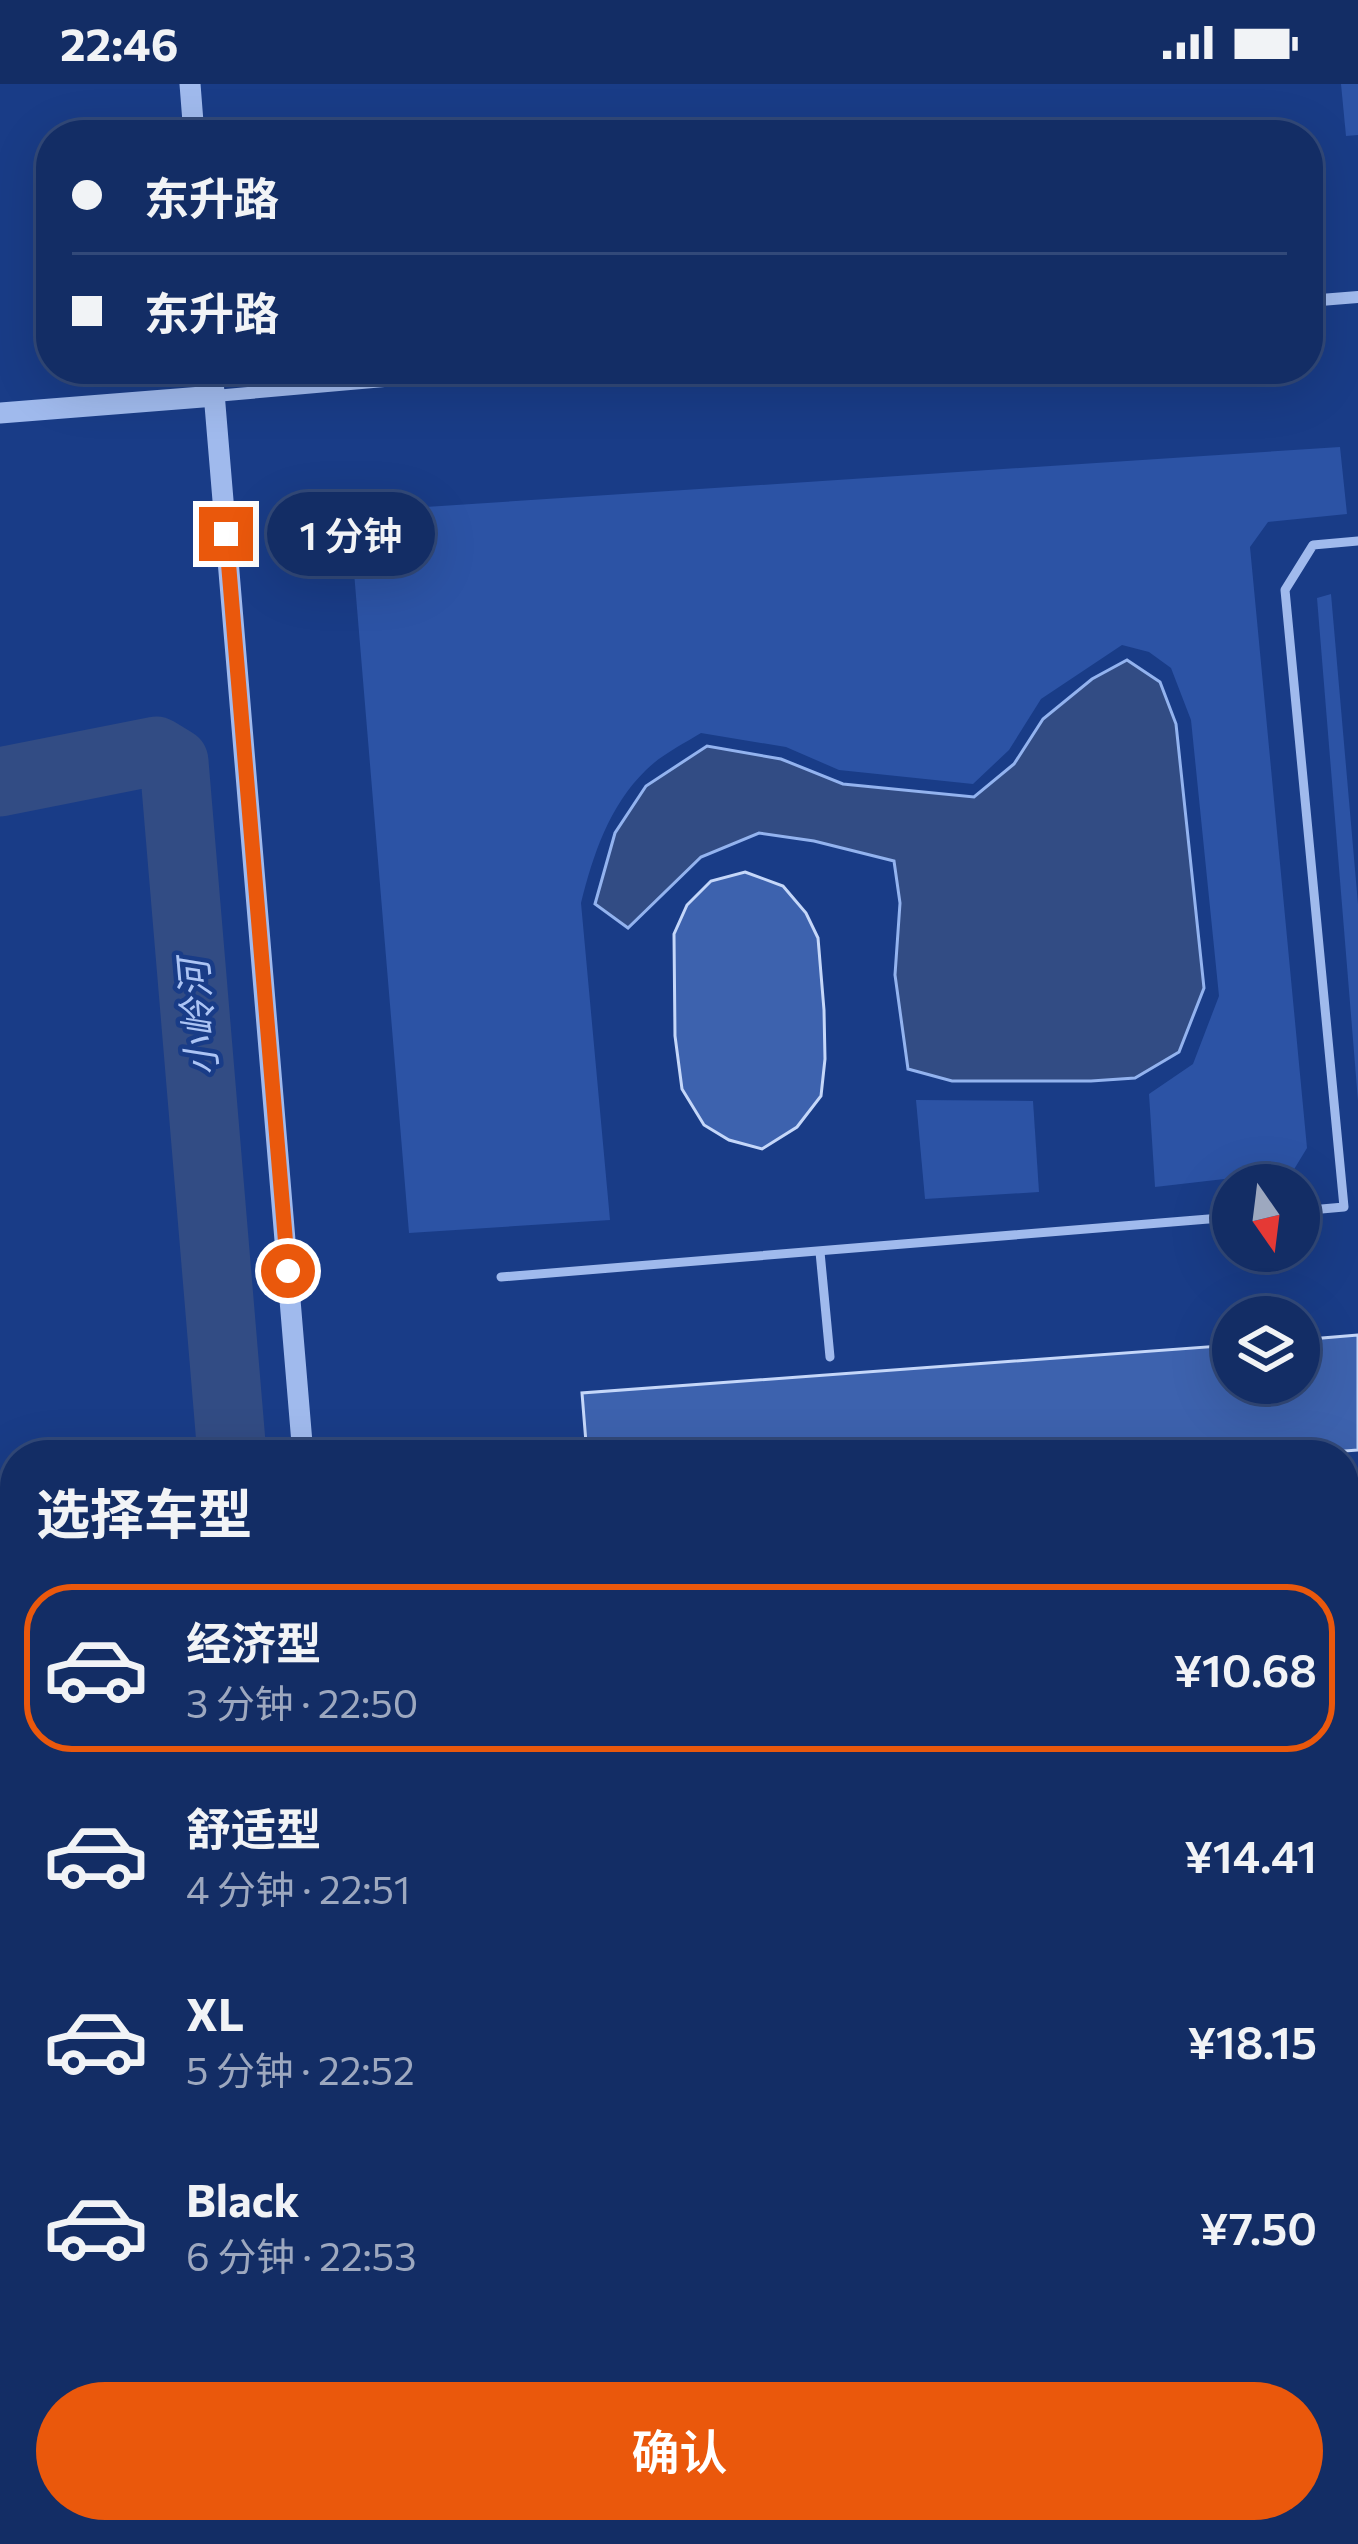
<!DOCTYPE html>
<html lang="zh">
<head>
<meta charset="utf-8">
<style>
  body { margin:0; font-family:Commissioner,"Noto Sans SC",sans-serif; background:#20396e; color:#f1f3f6; height:100vh; display:flex; flex-direction:column; font-size:45px; white-space:nowrap }
  * { box-sizing:border-box; margin:0 }
  p { font-size:39px; color:#9da8bf }
  .icon { flex:none; width:66px; height:66px; fill:none; stroke:currentColor; stroke-width:2; stroke-linecap:round; stroke-linejoin:round }
  .map { position:relative; flex:1; overflow:hidden }
  .sheet { position:absolute; left:0px; top:1356px; width:1359px; height:1104px; display:flex; flex-direction:column; background:#132d65; border-radius:48px 48px 0 0; box-shadow:0 12px 48px #0002,0 0 0 3px #324979 }
  .sheet>* { flex:none }
  .guide { position:absolute; left:36px; top:36px; width:1287px; height:264px; border-radius:48px; box-shadow:0 12px 48px #0002,0 0 0 3px #324979; display:grid; align-content:center; height:264px; padding:0 36px; background:#132d65 }
  .needle { width:78px; rotate:166deg }
  .fabs { position:absolute; left:1212px; top:1080px; display:grid; gap:24px }
  .fabs a { display:grid; place-items:center; width:108px; height:108px; border-radius:50%; background:#132d65; box-shadow:0 12px 48px #0002,0 0 0 3px #324979; font-size:60px }
  .end { position:absolute; width:54px; height:54px; margin:-27px; border:15px solid #ea580c; background:#fff; box-shadow:0 0 0 6px #fff }
  .from { border-radius:50% }
  .bubble { position:absolute; height:84px; border-radius:42px; background:#132d65; box-shadow:0 12px 48px #0002,0 0 0 3px #324979; font-size:39px; font-weight:600; line-height:84px; text-align:center }
  .guide b { display:flex; align-items:center; gap:42px; height:114px; font-size:45px }
  .guide b+b { border-top:3px solid #324979 }
  .guide i { width:30px; height:30px; background:#f1f3f6 }
  ul { padding:0; list-style:none }
  li { display:flex; align-items:center; gap:36px; height:168px; margin:0 24px 18px; padding:0 12px; border:6px solid transparent; border-radius:48px }
  li div { flex:1 }
  li b { display:block; font-size:45px }
  li em { font-style:normal; font-weight:600 }
  li.active { border-color:#ea580c }
  li>.icon { width:108px; height:108px; stroke-width:1.5 }
  h2 { padding:0 36px; font-size:54px; line-height:144px }
  .action { display:flex; gap:24px; margin-top:auto; padding:24px 36px }
  .action a { flex:1; height:138px; border-radius:72px; background:#ea580c; color:#fff; font-size:48px; font-weight:600; line-height:138px; text-align:center }
  .status { display:flex; justify-content:space-between; align-items:center; height:84px; padding:0 60px; background:#132d65; direction:ltr }
  .status svg { height:33px; fill:currentColor }
  .map>svg:first-child { display:block }
</style>
</head>
<body>
<div class="status"><b>22:46</b><svg viewBox="0 0 49 12"><path d="M0 12V9h3v3zM5 12V6h3v6zM10 12V3h3v9zM15 12V0h3v12zM26 1h20v11H26zM47 4h2v5h-2z"/></svg></div>
<div class="map">
<svg width="1358" height="2460" viewBox="0 0 1358 2460">
  <rect width="100%" height="100%" fill="#193c87"/>
  <g fill="#2c53a5">
    <polygon points="1341,0 1358,0 1358,51 1346,52"/>
    <path d="M1340 363 1347 430 1268 438 1250 463 1307 1064 1293 1087 1155 1103 1149 1010 1193 980 1219 912 1191 636 1171 584 1149 568 1122 561 1041 615 1009 666 973 700 839 686 786 663 701 649C683 660 661 671 646 686 609 722 593 771 581 819L610 1136 409 1149 349 428Z"/>
    <polygon points="1331,510 1358,820 1358,1017 1317,514"/>
    <polygon points="916,1016 1033,1017 1039,1108 925,1115"/>
    <polygon points="1358,1576 1358,1696 1344,1683 1344,1577"/>
    <polygon points="1358,1763 1358,1818 1344,1819 1344,1777"/>
  </g>
  <polygon fill="#324c84" stroke="#93b3ef" stroke-width="3" points="1127,576 1160,598 1176,640 1204,904 1179,968 1135,994 1091,997 952,997 908,985 895,891 900,819 894,777 814,757 759,749 701,773 628,844 595,820 615,749 646,702 707,662 781,675 843,700 974,713 1014,680 1043,635 1092,595"/>
  <g fill="none" stroke-linecap="round" stroke-linejoin="round">
    <g stroke="#324c84" stroke-width="69">
      <polyline points="0,698 156,667 174,678 232,1371"/>
      <polyline points="316,2445 318,2460"/>
    </g>
  </g>
  <g fill="#3d62ae" stroke="#c5d7f9" stroke-width="3">
    <polygon points="745,788 783,802 806,829 818,854 824,926 825,975 821,1012 797,1043 762,1065 729,1056 704,1041 682,1005 675,952 674,850 687,821 711,797"/>
    <polygon points="1358,1251 1358,1366 1291,1371 587,1371 582,1309 1233,1261 1233,1299 1299,1299 1299,1256"/>
    <polygon points="1358,1818 1358,1900 1344,1901 1344,1819"/>
    <polygon points="15,2047 15,2134 0,2135 0,2048"/>
    <polygon points="1358,2076 1358,2164 1344,2165 1344,2077"/>
    <polygon points="15,2245 15,2329 0,2330 0,2246"/>
    <polygon points="15,2433 15,2445 222,2445 222,2460 0,2460 0,2434"/>
  </g>
  <g fill="none" stroke-linecap="round" stroke-linejoin="round">
    <g stroke="#a0baed" stroke-width="9">
      <polyline points="1299,1127 1344,1123 1285,506 1313,461 1358,457"/>
      <polyline points="820,1168 830,1273"/>
      <polyline points="501,1193 1233,1133"/>
      <polyline points="1344,1536 1358,1535"/>
      <polyline points="1344,2429 1358,2428"/>
      <polyline points="869,2445 870,2460"/>
      <polyline points="923,2460 1127,2445"/>
    </g>
    <g stroke="#a0baed" stroke-width="12">
      <polyline points="1308,217 1358,213"/>
      <polyline points="215,312 521,285"/>
    </g>
    <g stroke="#a0baed" stroke-width="21">
      <polyline points="190,0 194,51"/>
      <polyline points="212,285 303,1371"/>
      <polyline points="0,329 215,312"/>
      <polyline points="0,1906 15,1905"/>
      <polyline points="391,2445 393,2460"/>
    </g>
  </g>
  <g fill="none" stroke-linecap="round" stroke-linejoin="round">
    <polyline stroke="#ea580c" stroke-width="15" points="226,450 288,1187"/>
  </g>
  <g text-anchor="middle" dominant-baseline="central" stroke-width="9" stroke-linejoin="round" paint-order="stroke">
    <g font-size="39" font-style="italic" fill="#acc4f4" stroke="#193c87">
      <text transform="translate(196 934) rotate(-95)">小岭河</text>
    </g>
  </g>
</svg>
<div class="fabs">
<a><svg class="needle" viewBox="-14 -14 28 28"><path d="M0-13l5 13h-10z" fill="#e53935"/><path d="M0 13l5-13h-10z" fill="#9da8bf"/></svg></a>
<a><svg class="icon" aria-label="layers" viewBox="0 0 24 24"><path d="M12 4l9 5-9 5-9-5zM3 14l9 5 9-5"/></svg></a>
</div>
<i class="end from" style="left:288px;top:1187px"></i>
<i class="end" style="left:226px;top:450px"></i>
<div class="bubble" style="left:267px;top:408px;width:168px">1 分钟</div>
<div class="guide">
<b><i class="from"></i>东升路</b>
<b><i></i>东升路</b>
</div>
<section class="sheet">
<h2>选择车型</h2>
<ul>
<li class="active"><svg class="icon" aria-label="car" viewBox="0 0 24 24"><path d="M5 17H2v-5l4-1 3-4h7l3 4 3 1v5h-3M9 17h6M6 11h13"/><circle cx="7" cy="17" r="2"/><circle cx="17" cy="17" r="2"/></svg><div><b>经济型</b><p>3 分钟 · 22:50</p></div><em>¥10.68</em></li>
<li><svg class="icon" aria-label="car" viewBox="0 0 24 24"><path d="M5 17H2v-5l4-1 3-4h7l3 4 3 1v5h-3M9 17h6M6 11h13"/><circle cx="7" cy="17" r="2"/><circle cx="17" cy="17" r="2"/></svg><div><b>舒适型</b><p>4 分钟 · 22:51</p></div><em>¥14.41</em></li>
<li><svg class="icon" aria-label="car" viewBox="0 0 24 24"><path d="M5 17H2v-5l4-1 3-4h7l3 4 3 1v5h-3M9 17h6M6 11h13"/><circle cx="7" cy="17" r="2"/><circle cx="17" cy="17" r="2"/></svg><div><b>XL</b><p>5 分钟 · 22:52</p></div><em>¥18.15</em></li>
<li><svg class="icon" aria-label="car" viewBox="0 0 24 24"><path d="M5 17H2v-5l4-1 3-4h7l3 4 3 1v5h-3M9 17h6M6 11h13"/><circle cx="7" cy="17" r="2"/><circle cx="17" cy="17" r="2"/></svg><div><b>Black</b><p>6 分钟 · 22:53</p></div><em>¥7.50</em></li>
</ul>
<div class="action"><a>确认</a></div>
</section>
</div>
</body>
</html>
